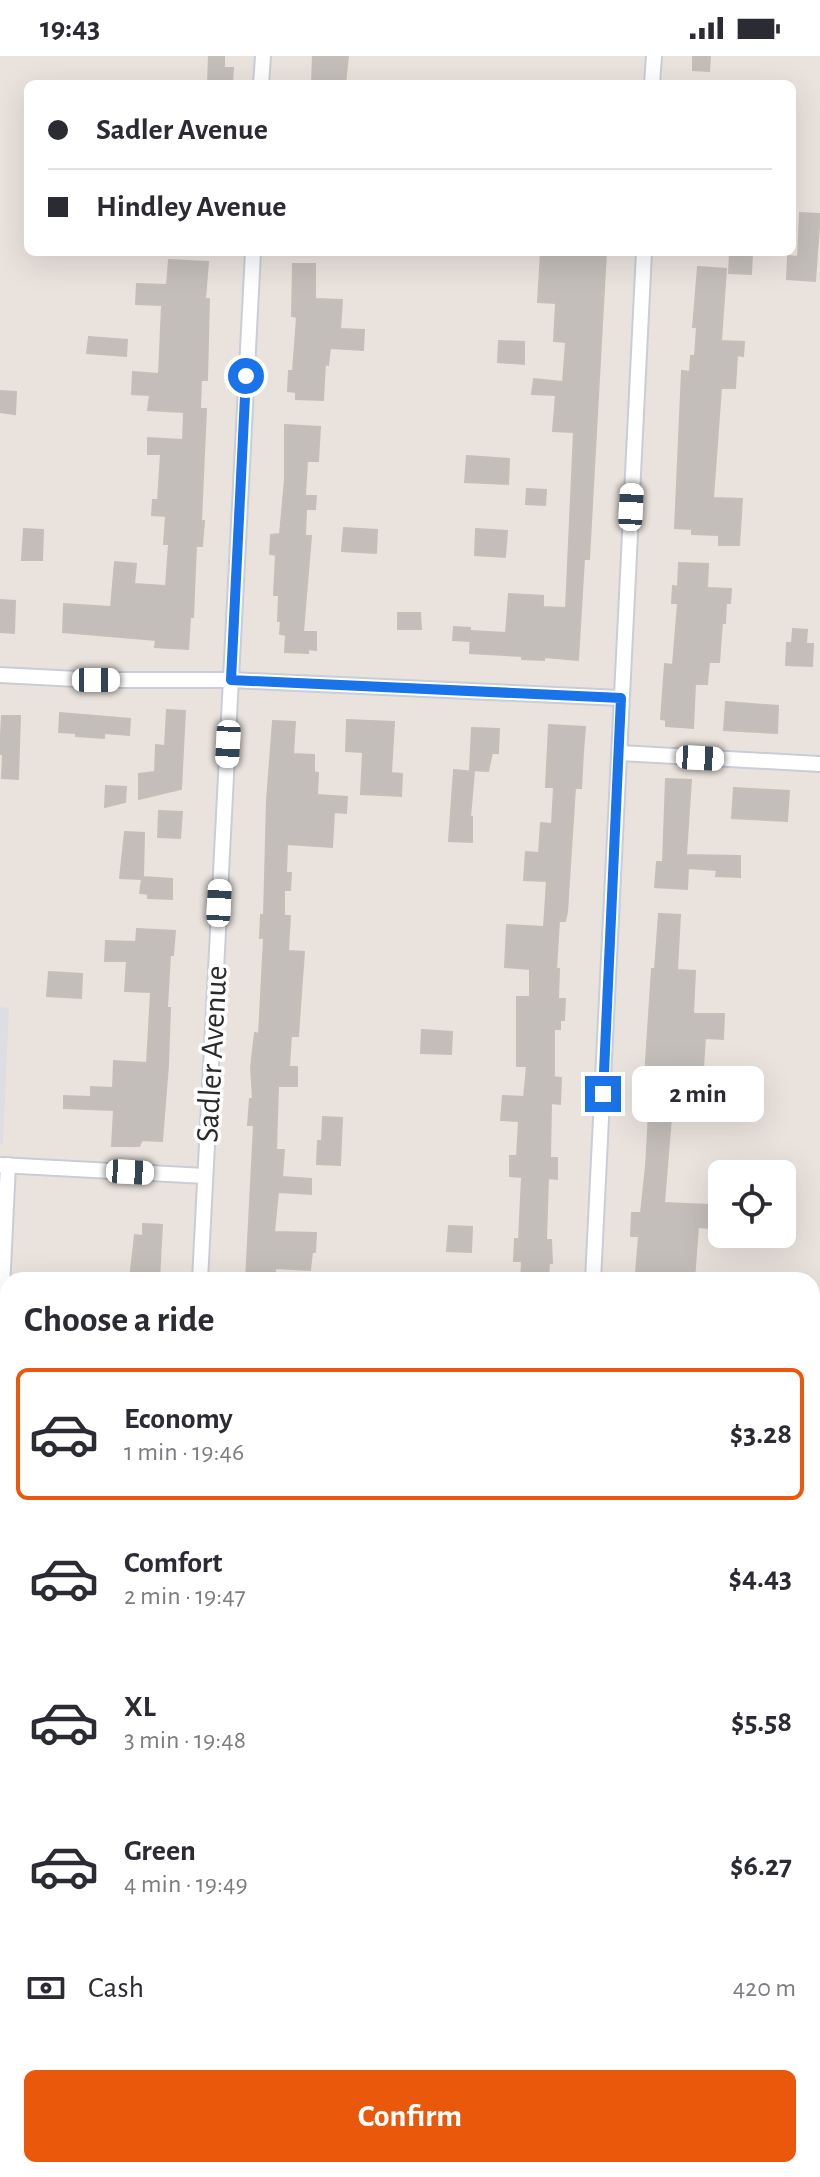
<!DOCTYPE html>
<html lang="en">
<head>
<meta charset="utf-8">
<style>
  body { margin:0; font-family:"Alegreya Sans",sans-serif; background:#f7f7f7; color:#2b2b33; height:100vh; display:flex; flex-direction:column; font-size:30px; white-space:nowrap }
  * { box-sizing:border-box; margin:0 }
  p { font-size:26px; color:#7c7c81 }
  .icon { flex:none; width:44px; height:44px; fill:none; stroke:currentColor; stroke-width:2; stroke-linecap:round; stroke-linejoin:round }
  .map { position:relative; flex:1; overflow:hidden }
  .details { position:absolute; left:0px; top:1216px; width:820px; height:906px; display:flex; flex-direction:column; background:#fff; border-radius:24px 24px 0 0; box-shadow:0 8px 32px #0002 }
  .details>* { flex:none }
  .hud { position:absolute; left:24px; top:24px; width:772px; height:176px; border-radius:12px; box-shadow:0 8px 32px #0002; display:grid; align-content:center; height:176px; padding:0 24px; background:#fff }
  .buttons { position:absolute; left:708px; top:1104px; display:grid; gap:16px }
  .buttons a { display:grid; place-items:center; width:88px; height:88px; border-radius:12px; background:#fff; box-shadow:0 8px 32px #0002; font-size:40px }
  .end { position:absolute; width:36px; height:36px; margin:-18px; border:10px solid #1a73e8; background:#fff; box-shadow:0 0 0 4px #fff }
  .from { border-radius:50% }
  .bubble { position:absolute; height:56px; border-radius:12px; background:#fff; box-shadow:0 8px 32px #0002; font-size:26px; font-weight:600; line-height:56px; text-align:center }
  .car { position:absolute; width:24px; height:48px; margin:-24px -12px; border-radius:10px; box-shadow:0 0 6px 2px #0007; background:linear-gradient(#fff 24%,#345 0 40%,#fff 0 76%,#345 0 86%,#fff 0) }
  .hud b { display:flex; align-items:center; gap:28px; height:76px; font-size:30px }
  .hud b+b { border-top:2px solid #e1e1e2 }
  .hud i { width:20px; height:20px; background:#2b2b33 }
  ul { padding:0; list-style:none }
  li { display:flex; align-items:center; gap:24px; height:132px; margin:0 16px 12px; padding:0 8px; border:4px solid transparent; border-radius:12px }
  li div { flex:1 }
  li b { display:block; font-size:30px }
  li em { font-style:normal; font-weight:600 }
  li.on { border-color:#ea580c }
  li>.icon { width:72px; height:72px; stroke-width:1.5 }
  h2 { padding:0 24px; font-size:36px; line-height:96px }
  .pay { display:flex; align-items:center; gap:20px; height:88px; padding:0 24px; font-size:30px }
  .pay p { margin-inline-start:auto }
  .cta { display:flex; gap:16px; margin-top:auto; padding:16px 24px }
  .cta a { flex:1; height:92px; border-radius:12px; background:#ea580c; color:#fff; font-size:32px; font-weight:600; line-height:92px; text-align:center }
  .status { display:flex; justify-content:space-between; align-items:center; height:56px; padding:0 40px; background:#fff; direction:ltr }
  .status svg { height:22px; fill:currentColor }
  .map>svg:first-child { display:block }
</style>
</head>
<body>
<div class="status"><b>19:43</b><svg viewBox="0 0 49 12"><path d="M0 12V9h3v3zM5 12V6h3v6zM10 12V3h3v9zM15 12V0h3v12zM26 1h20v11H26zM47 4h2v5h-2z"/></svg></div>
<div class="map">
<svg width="820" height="2121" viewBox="0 0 820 2121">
  <rect width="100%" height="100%" fill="#eae3dd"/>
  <polygon fill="#dedde3" points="0,951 9,952 3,1088 0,1088"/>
  <g fill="#c3beb9" stroke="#c5bfb7" stroke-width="2">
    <polygon points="209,0 224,0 224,12 233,12 232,28 208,28"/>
    <polygon points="313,0 348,0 345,28 312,28"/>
    <polygon points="693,0 710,0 709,15 693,14"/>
    <polygon points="800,157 820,158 815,225 787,223 788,200 798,201"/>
    <polygon points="541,196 606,196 589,503 584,503 578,604 544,601 544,604 522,603 522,600 470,597 471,575 506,577 509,538 543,540 543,551 566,552 574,376 553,375 556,339 532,338 534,323 563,326 566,286 554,285 556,247 538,246"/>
    <polygon points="730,196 752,196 751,218 729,217"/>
    <polygon points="169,204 208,206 205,243 209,243 207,324 201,324 200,353 206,353 201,465 204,465 202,490 196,490 193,561 190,561 188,593 155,591 156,584 63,576 64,548 111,551 115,506 136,508 134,528 166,530 169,488 164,488 166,460 152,459 153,444 158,444 161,398 148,398 148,382 183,384 184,356 148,354 150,339 132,338 133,316 159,318 162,249 136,248 137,228 167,229"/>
    <polygon points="293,208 315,208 315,243 342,244 340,273 364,274 363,294 330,292 328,309 325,308 323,344 296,343 296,336 288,335 289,315 293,315 297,261 292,260"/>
    <polygon points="698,211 726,213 721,285 744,286 743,300 737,299 735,332 721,332 713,442 742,443 739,489 719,489 719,479 692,478 692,473 675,472 682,315 690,316 691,300 695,300 697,271 693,271"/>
    <polygon points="89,281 127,284 126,300 87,297"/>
    <polygon points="499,285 524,286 524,308 498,306"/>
    <polygon points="0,335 16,336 15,358 0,356"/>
    <polygon points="285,369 320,371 318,405 307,405 305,440 316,440 315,453 306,453 305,480 311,480 303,576 316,576 316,594 308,593 308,597 285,596 286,579 280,578 281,565 278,565 279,539 274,539 276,499 270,498 271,479 280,478 285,423"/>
    <polygon points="467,400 509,403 508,428 465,426"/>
    <polygon points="527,433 546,434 545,449 526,448"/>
    <polygon points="344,472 377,474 376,497 342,495"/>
    <polygon points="24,473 43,474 42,504 22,504"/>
    <polygon points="476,473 507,475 505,501 475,499"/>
    <polygon points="679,507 708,508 707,532 731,533 730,547 726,547 725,567 722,567 719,606 709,606 707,628 695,628 693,672 666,670 666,664 661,663 665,608 673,609 678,547 672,547 673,530 678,531"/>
    <polygon points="0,544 15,545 14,577 0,576"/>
    <polygon points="398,557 420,557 421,573 398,573"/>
    <polygon points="454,571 470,572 469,585 453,584"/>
    <polygon points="793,573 807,574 806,588 813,588 812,610 786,609 787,587 792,587"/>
    <polygon points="726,646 778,650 777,677 724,674"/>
    <polygon points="167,654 185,655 181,733 139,743 139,718 155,716 156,689 165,690"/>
    <polygon points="60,657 130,663 129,679 104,677 104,682 76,680 76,677 59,676"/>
    <polygon points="2,660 20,660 18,723 2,722 3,698 0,698"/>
    <polygon points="347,664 394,666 391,717 402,718 401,740 361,738 363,696 346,695"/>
    <polygon points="273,665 295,666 293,698 314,699 314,716 318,717 317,739 347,741 346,757 334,756 332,791 287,788 286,817 291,817 290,834 284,834 284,860 290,860 288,895 304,896 298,980 291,980 289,1011 297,1011 297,1030 278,1030 276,1094 284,1094 282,1121 311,1123 311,1138 278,1136 274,1176 316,1177 315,1196 312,1196 310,1214 275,1212 275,1224 246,1224 254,1069 248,1069 250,1043 253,1043 251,1011 255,977 259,978 264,882 260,882 261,859 264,859 267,744"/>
    <polygon points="549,669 585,671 583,696 581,732 575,732 567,856 565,865 559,865 556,913 559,913 558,943 565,943 564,964 560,964 560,973 554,973 554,1021 561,1022 560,1048 551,1047 550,1102 557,1102 557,1123 548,1122 546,1184 551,1184 552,1207 549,1207 548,1224 521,1224 522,1205 514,1205 515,1183 519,1183 522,1121 510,1120 510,1100 517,1100 519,1065 501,1064 503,1040 524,1041 527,1010 517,1010 517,941 530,941 530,913 505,911 507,869 544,871 547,825 524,824 526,796 539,797 541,767 552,768 554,731 546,731"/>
    <polygon points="472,672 499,673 498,697 492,697 488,715 470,714"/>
    <polygon points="454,714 474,716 470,761 472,761 472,786 449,785"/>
    <polygon points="666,723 691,724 686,799 740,800 740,821 716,820 717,814 688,812 687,833 655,831 657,806 663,806"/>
    <polygon points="106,730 126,731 125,746 105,751"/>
    <polygon points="734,732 789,735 787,765 732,762"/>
    <polygon points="159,755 182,756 180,782 158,781"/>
    <polygon points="125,776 144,777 143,821 172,823 172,843 148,842 148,838 140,837 142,823 120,822"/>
    <polygon points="659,858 680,859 677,914 695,915 693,958 724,958 723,983 705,982 703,1012 719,1013 718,1033 675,1031 674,1049 672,1049 664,1147 709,1149 709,1172 698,1171 694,1224 678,1224 678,1219 636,1217 639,1180 631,1180 632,1157 641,1157 646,1110 651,1021 645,1020 652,913 655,913"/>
    <polygon points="137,873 175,875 173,899 170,899 167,952 170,952 168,1009 162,1085 142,1084 139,1090 112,1090 114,1054 64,1052 64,1040 91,1041 91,1031 113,1032 114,1005 147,1007 151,936 125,935 127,905 105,905 106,885 136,886"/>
    <polygon points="49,916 82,918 81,942 47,940"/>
    <polygon points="422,974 452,976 451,998 421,997"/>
    <polygon points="323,1061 342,1062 340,1109 317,1108 318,1085 322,1085"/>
    <polygon points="143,1168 162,1169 159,1224 130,1223 135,1179 143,1180"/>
    <polygon points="449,1170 472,1171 471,1196 447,1195"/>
  </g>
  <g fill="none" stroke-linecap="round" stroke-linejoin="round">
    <g stroke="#c9cdd6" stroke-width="18">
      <g id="minor">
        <polyline points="261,28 263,0"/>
        <polyline points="652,28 654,0"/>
        <polyline points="0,619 96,624 231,624 621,642"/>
        <polyline points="620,697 820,708"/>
        <polyline points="0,1109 205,1120"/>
        <polyline points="200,1224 253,196"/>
        <polyline points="593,1224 644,196"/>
        <polyline points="0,1273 8,1109"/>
        <polyline points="812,1558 820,1559"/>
        <polyline points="152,2121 152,2114"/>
        <polyline points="545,2121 545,2114"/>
      </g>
    </g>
    <use href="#minor" stroke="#fff" stroke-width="14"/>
  </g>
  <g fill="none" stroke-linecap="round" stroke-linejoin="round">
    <polyline stroke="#1a73e8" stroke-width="10" points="246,320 231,624 621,642 603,1038"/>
  </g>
  <g text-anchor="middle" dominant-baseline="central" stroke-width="7" stroke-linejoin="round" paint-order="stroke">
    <g font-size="32" fill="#2a2a2a" stroke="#fff">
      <text transform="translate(212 998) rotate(-87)">Sadler Avenue</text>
    </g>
  </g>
</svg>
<div class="buttons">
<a><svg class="icon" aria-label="locate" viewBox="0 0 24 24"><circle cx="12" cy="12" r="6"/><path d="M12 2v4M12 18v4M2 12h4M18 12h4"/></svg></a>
</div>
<i class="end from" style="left:246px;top:320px"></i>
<i class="end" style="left:603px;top:1038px"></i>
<div class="bubble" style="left:632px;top:1010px;width:132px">2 min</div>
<i class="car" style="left:631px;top:451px;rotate:3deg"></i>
<i class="car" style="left:96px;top:624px;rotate:90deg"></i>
<i class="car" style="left:228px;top:688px;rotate:183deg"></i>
<i class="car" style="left:700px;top:702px;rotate:93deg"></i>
<i class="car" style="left:219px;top:847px;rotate:3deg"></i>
<i class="car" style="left:130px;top:1116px;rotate:93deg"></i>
<div class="hud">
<b><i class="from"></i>Sadler Avenue</b>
<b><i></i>Hindley Avenue</b>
</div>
<section class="details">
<h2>Choose a ride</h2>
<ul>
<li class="on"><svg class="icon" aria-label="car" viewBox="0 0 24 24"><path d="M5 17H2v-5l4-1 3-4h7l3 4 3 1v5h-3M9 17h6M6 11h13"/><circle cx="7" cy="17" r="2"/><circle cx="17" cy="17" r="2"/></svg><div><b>Economy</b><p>1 min · 19:46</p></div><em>$3.28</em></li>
<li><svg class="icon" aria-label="car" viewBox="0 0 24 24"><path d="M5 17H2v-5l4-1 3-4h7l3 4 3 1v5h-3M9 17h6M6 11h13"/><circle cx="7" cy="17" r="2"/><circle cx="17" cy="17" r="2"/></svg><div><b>Comfort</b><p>2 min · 19:47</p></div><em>$4.43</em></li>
<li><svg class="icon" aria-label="car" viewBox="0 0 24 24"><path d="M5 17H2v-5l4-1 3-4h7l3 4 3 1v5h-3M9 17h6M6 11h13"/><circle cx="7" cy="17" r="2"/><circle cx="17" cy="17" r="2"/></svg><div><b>XL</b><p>3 min · 19:48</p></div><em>$5.58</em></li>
<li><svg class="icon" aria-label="car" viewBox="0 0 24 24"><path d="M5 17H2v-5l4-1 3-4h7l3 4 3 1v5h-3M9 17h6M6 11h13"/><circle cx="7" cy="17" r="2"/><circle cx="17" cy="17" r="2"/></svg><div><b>Green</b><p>4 min · 19:49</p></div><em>$6.27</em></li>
</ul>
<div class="pay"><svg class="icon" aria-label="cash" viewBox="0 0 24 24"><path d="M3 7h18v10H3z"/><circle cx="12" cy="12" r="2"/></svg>Cash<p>420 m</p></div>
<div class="cta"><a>Confirm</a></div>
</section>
</div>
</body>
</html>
